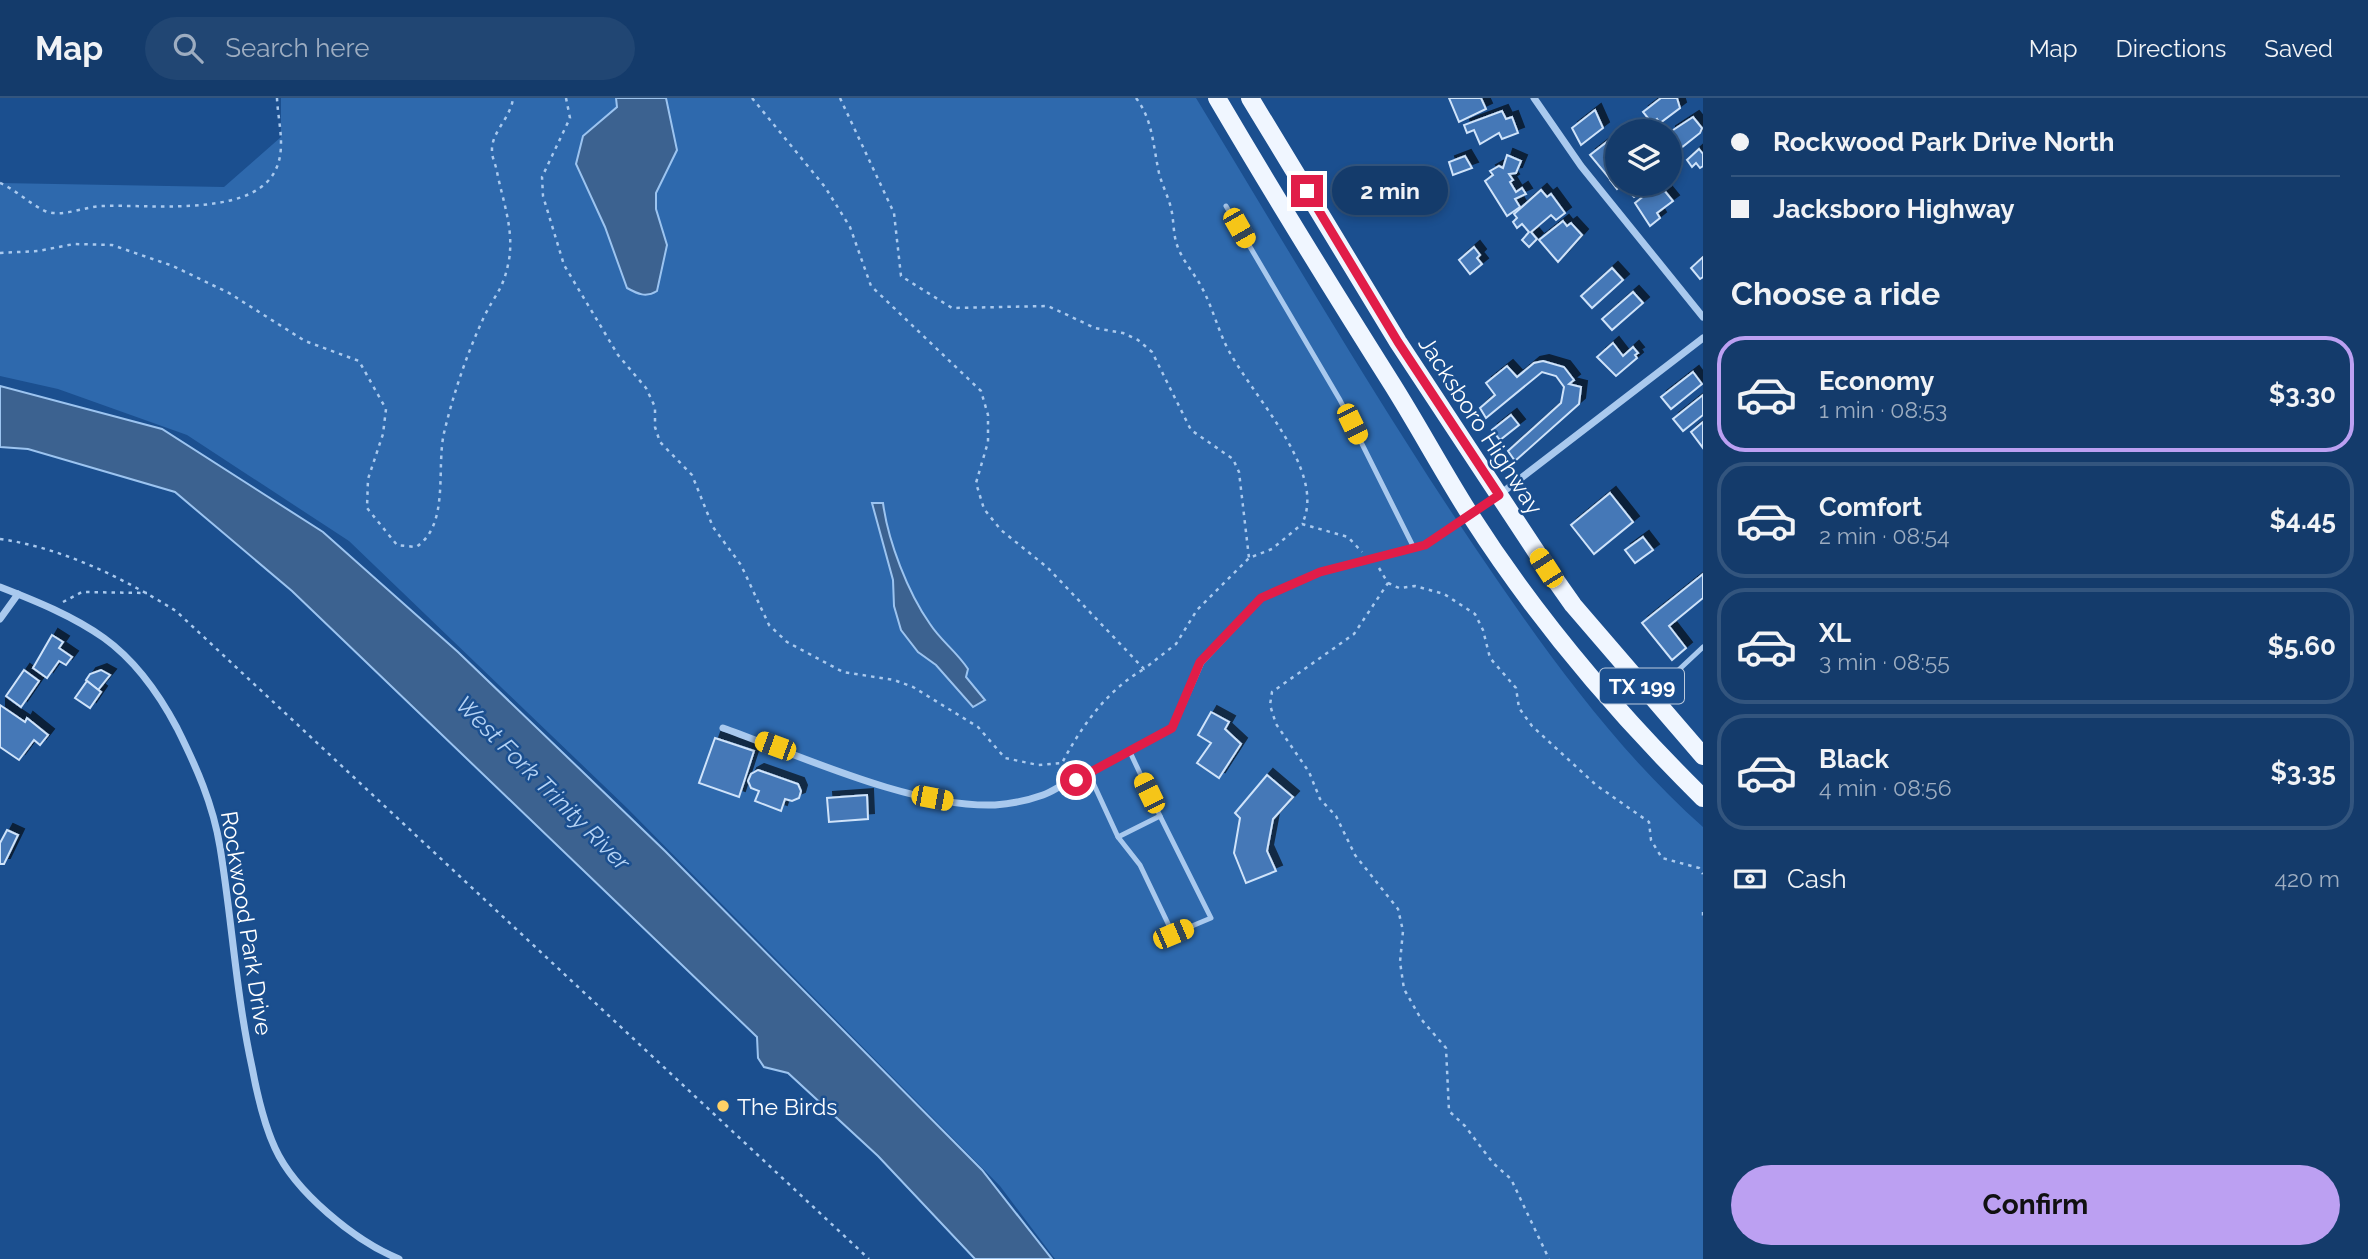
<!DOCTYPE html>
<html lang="en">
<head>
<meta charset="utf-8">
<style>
  body { margin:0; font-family:Raleway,sans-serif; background:#214673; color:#f1f3f6; height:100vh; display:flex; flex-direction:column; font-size:26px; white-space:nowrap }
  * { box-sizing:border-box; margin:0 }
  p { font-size:23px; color:#9dadc1 }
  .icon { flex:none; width:38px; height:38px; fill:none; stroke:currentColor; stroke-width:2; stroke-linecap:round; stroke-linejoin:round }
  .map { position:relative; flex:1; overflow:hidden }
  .panel { display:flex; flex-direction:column; background:#143b6b; width:665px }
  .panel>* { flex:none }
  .banner { display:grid; align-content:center; height:154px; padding:0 28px; background:#143b6b }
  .tools { position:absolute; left:1605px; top:21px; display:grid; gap:14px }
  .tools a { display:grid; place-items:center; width:77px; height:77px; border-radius:50%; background:#143b6b; box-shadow:0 4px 10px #0003,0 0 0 2px #33557e; font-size:35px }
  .end { position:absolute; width:32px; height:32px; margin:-16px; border:9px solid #e11d48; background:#fff; box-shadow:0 0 0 4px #fff }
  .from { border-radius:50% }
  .bubble { position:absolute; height:49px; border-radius:24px; background:#143b6b; box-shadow:0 4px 10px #0003,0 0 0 2px #33557e; font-size:23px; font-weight:700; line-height:49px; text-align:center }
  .car { position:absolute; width:21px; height:42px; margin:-21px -10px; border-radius:9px; box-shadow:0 0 5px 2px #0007; background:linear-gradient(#f5c518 24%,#345 0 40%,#f5c518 0 76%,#345 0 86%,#f5c518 0) }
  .banner b { display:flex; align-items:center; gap:24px; height:66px; font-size:26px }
  .banner b+b { border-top:2px solid #33557e }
  .banner i { width:18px; height:18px; background:#f1f3f6 }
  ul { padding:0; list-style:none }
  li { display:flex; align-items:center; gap:21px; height:116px; margin:0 14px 10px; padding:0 14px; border:4px solid #33557e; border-radius:28px }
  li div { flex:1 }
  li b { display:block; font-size:26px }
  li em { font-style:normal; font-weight:700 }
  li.active { border-color:#bca0f2 }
  li>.icon { width:63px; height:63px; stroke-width:1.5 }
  h2 { padding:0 28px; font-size:32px; line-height:84px }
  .pay { display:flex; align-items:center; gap:18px; height:77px; padding:0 28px; font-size:26px }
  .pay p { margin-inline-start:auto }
  .primary-button { display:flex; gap:14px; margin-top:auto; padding:14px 28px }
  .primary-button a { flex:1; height:80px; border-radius:42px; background:#bca0f2; color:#111; font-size:28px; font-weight:700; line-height:80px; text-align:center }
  header { display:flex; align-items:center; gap:42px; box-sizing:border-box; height:98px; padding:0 35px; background:#143b6b; border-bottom:2px solid #33557e }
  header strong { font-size:33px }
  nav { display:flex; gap:38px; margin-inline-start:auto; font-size:24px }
  .search { width:490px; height:63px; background:#214673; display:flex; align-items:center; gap:18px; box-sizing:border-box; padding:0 24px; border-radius:38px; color:#9dadc1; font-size:26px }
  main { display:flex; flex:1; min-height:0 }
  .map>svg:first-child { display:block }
</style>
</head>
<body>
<header>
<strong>Map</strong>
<div class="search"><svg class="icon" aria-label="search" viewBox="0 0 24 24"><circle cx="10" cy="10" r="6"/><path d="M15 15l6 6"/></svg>Search here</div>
<nav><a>Map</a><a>Directions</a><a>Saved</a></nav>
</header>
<main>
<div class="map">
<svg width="1703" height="1161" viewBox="0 0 1703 1161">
  <defs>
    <filter id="shadow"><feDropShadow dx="6" dy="-6" stdDeviation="0" flood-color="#0009"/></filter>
  </defs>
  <rect width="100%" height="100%" fill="#1b4f8f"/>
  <path fill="#2e69ad" d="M281 0H1196C1288 151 1377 304 1476 451 1543 550 1613 649 1703 729V1161H1055L1000 1088 627 710 349 443 187 337 58 291 0 278V85L224 89 281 39Z"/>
  <g fill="#3c6290" stroke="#9cc4f0" stroke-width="2">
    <path d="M616 0H666L677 52 656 95V111L667 147 657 193C646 200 638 196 627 190L605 129 576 66 583 38 617 9Z"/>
    <polygon points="0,288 162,331 323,434 458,554 665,753 982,1072 1052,1161 975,1161 878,1058 788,975 764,969 758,960 757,939 292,493 175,394 28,351 0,349"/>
    <path d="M872 405H883C888 443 908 495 930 526 941 543 956 553 968 571L966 579 985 602 973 609 936 567 918 554 901 532 894 508 893 482Z"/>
  </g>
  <g fill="#4478b7" stroke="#cfe3fa" stroke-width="2" filter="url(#shadow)">
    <polygon points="1449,0 1481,0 1486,11 1459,24"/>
    <polygon points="1661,0 1677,0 1680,10 1660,25 1657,21 1652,25 1643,14"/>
    <polygon points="1595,12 1603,30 1581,47 1572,30"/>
    <polygon points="1502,13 1506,21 1512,19 1518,35 1502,41 1499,35 1480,46 1474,32 1467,35 1464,27"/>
    <polygon points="1693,19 1702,30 1700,35 1681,50 1675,42 1670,47 1670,34"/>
    <polygon points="1617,36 1617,74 1609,80 1590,57"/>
    <polygon points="1699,51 1703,56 1703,68 1700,70 1696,65 1692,69 1687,62"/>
    <polygon points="1507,57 1521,63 1516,75 1509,76 1513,82 1510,84 1516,94 1522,90 1526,96 1515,101 1520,109 1507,118 1485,83 1493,77 1490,73 1499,68 1503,70"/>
    <polygon points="1465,58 1472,70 1453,77 1449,64"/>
    <polygon points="1617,77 1617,86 1650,87 1634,99 1622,87 1617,91 1610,82"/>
    <polygon points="1659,86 1673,103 1657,115 1660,120 1650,128 1635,105"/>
    <polygon points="1541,92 1547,99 1551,96 1565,115 1556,122 1551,117 1531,134 1537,141 1529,149 1522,142 1529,134 1522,126 1517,130 1513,124 1517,120 1514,116"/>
    <polygon points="1563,123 1567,128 1571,125 1582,137 1558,164 1539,142"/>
    <polygon points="1474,149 1480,157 1477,160 1482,166 1470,176 1459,162"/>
    <polygon points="1703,159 1703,179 1700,181 1691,170"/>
    <polygon points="1612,170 1623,182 1592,210 1581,198"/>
    <polygon points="1633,194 1643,205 1612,232 1602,221"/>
    <polygon points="1613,245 1623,258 1633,249 1638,255 1635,257 1637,260 1616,278 1597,259"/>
    <polygon points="1543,263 1564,269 1574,282 1569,286 1581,289 1579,306 1515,363 1508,353 1561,305 1564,289 1556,278 1542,274 1486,320 1480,310 1495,297 1486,285 1507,268 1517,279 1534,265"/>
    <polygon points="1693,274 1702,286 1671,311 1661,299"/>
    <polygon points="1703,297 1703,317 1683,333 1673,321"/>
    <polygon points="1511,317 1519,327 1500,342 1492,332"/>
    <polygon points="1703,324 1703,350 1691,334"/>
    <polygon points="1610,395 1633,424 1594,456 1571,427"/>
    <polygon points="1643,439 1653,452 1635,465 1625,452"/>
    <polygon points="1703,476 1703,500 1669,528 1686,550 1672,562 1642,525"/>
    <polygon points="52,537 63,544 59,550 72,559 66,567 59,563 47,580 33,570"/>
    <polygon points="24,572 39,583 21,609 6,598"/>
    <polygon points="101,572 110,577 98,592 86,582 90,576"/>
    <polygon points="87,583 101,594 90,610 75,600"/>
    <polygon points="0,607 25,624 27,620 48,637 40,647 34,642 19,662 0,649"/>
    <polygon points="1211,614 1229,624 1225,631 1241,646 1219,680 1197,665 1211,645 1198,637"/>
    <polygon points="715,640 754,653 739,699 699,685"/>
    <polygon points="758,672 798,686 801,693 799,700 792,703 785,701 781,713 755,703 759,693 751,690 748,683 751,676"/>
    <polygon points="1267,677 1293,699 1273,721 1267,753 1276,773 1246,785 1234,755 1240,720 1235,715"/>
    <polygon points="867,697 868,721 829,724 827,700"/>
    <polygon points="7,732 18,737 4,766 0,766 0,745"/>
  </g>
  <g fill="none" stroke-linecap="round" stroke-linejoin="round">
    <g stroke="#a9c9ee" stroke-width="2.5" stroke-dasharray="3.5 5" stroke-linecap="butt">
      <path d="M566 0 570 20 542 79 543 98 564 167 618 257 646 290 655 309V329L660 344 692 377 713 429 741 467 769 527 787 544 843 574 894 582 913 589 978 629 1005 660 1038 667 1062 665C1081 629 1107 592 1144 571"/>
      <polyline points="752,0 825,89 850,129 871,188 981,293 988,317 988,344 976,385 984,411 1001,432 1048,470 1144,571 1176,546 1197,512 1249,460 1272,451 1302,426 1348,439 1362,454"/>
      <polyline points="840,0 894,115 901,178 952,210 1048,208 1095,230 1123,235 1138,242 1152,254 1191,332 1233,361 1239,374 1249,460"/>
      <path d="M1136 0C1153 22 1153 48 1159 75 1162 87 1168 98 1171 110 1174 122 1173 136 1177 147 1182 162 1194 175 1201 188 1211 206 1216 225 1224 243 1246 293 1329 371 1302 426"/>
      <path d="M0 85C16 92 30 106 45 113 62 120 86 108 103 108 146 106 244 119 272 78 288 55 278 26 277 0"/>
      <path d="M0 155 38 153 74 146 112 147 173 168 229 195 305 243 359 263 386 311 383 336 368 381 367 410 397 447 416 449C450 427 436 370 444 335 453 297 467 255 484 219 496 194 503 193 509 162 514 131 503 104 497 74 496 67 492 60 492 53 491 34 511 20 513 0"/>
      <path d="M0 441C63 450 123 480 176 513L869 1161"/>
      <polyline points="1379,470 1388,485 1354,536 1272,594 1270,607 1276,626 1309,674 1320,701 1336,718 1355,757 1398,811 1403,833 1400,864 1404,891 1421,921 1446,950 1449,1013 1465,1028 1493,1065 1511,1081 1549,1161"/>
      <polyline points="1388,485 1399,490 1415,488 1444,496 1475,516 1483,532 1490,560 1516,590 1519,610 1532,628 1596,687 1649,724 1651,742 1662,760 1699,770 1703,776"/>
      <polyline points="63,504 82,494 147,495"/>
      <polyline points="1703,814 1703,818"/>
    </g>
    <g stroke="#a9c9ee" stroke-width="5">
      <polyline points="1226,108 1340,302 1414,450"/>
      <polyline points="1653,596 1703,549"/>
      <polyline points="1089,676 1118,739 1160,718 1130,654"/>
      <polyline points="1118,739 1140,767 1173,836 1211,820 1160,718"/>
    </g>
    <g stroke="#a9c9ee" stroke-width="7">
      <polyline points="1534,0 1581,68 1703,219"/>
      <path d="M0 489C36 503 73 518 104 540 136 563 159 596 177 630 196 668 213 706 220 749 232 822 236 896 252 969 257 996 263 1024 275 1050 295 1094 355 1143 399 1161"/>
      <polyline points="0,521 18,496"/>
      <path d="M723 630C801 658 913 710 995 707 1009 706 1029 702 1043 697 1055 693 1062 685 1076 682L1172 630 1201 564 1261 500 1320 474 1425 447 1499 397 1703 240"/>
    </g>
    <g stroke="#f0f6ff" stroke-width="18">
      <path d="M1217 0C1274 97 1332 191 1392 286 1419 329 1443 374 1471 418 1537 521 1616 614 1703 700"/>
      <polyline points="1250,0 1398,244 1547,470 1573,507 1703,658"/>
    </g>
  </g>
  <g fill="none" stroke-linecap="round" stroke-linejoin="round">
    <polyline stroke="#e11d48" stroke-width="9" points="1076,682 1172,630 1200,564 1261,500 1320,474 1425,447 1499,397 1398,244 1307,93"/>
  </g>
  <circle fill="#ffd166" stroke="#1b4f8f" stroke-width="2.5" cx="723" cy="1008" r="7"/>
  <g text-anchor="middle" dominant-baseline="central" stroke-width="5" stroke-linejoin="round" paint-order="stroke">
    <rect fill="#1b4f8f" stroke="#bbcadd" stroke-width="2" x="1600" y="570.5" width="84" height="35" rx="5"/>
    <g font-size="21" font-weight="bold" fill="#fff">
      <text x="1642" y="588">TX 199</text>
    </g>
    <g font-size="23" fill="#fff" stroke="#1b4f8f">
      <text transform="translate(1481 327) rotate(57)">Jacksboro Highway</text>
      <text transform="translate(247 825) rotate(81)">Rockwood Park Drive</text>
    </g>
    <g font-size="23" fill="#fff" stroke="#1b4f8f" text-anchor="start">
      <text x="737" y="1008">The Birds</text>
    </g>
    <g font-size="24" font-style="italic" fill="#b5d3f5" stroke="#1b4f8f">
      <text transform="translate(543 685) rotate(45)">West Fork Trinity River</text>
    </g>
  </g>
</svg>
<div class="tools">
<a><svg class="icon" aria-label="layers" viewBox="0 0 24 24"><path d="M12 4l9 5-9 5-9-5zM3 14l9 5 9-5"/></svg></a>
</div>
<i class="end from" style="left:1076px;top:682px"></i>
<i class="end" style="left:1307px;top:93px"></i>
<div class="bubble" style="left:1332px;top:68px;width:116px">2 min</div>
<i class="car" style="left:1239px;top:130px;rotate:150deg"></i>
<i class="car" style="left:1352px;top:326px;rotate:154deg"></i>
<i class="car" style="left:1546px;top:470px;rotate:327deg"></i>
<i class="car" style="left:775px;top:648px;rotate:290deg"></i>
<i class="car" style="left:1149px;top:695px;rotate:334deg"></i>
<i class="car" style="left:932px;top:700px;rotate:101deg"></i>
<i class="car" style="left:1173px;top:836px;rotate:67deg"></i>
</div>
<section class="panel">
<div class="banner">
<b><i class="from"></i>Rockwood Park Drive North</b>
<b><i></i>Jacksboro Highway</b>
</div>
<h2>Choose a ride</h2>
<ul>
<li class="active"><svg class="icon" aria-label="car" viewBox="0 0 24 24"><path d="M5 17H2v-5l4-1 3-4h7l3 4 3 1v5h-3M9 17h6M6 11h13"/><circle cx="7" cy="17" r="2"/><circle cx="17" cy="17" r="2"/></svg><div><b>Economy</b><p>1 min · 08:53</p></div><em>$3.30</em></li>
<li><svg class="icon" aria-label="car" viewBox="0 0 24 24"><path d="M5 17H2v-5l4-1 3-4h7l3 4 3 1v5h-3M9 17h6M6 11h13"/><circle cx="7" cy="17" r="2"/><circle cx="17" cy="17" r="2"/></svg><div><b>Comfort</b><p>2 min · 08:54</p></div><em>$4.45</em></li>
<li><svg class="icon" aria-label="car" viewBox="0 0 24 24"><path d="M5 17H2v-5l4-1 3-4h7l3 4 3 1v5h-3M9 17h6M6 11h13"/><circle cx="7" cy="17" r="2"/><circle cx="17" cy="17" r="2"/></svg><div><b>XL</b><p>3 min · 08:55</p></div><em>$5.60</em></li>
<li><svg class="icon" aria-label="car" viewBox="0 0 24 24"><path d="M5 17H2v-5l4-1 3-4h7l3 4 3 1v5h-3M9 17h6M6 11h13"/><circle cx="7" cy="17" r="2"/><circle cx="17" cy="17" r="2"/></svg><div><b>Black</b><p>4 min · 08:56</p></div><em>$3.35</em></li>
</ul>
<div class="pay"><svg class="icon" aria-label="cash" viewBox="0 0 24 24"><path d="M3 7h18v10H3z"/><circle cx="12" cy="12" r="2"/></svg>Cash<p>420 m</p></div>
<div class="primary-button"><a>Confirm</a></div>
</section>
</main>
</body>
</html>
